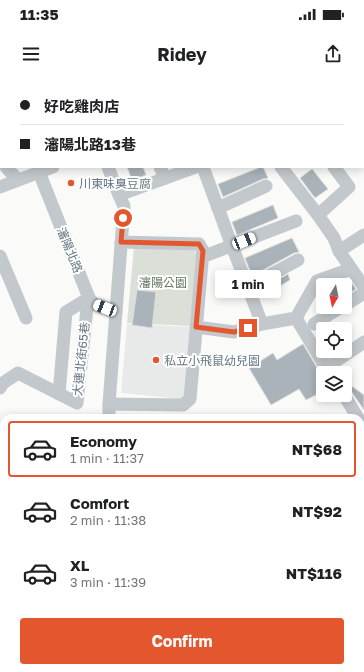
<!DOCTYPE html>
<html lang="en">
<head>
<meta charset="utf-8">
<style>
  body { margin:0; font-family:"Golos Text","Noto Sans TC",sans-serif; background:#f2f2f2; color:#202124; height:100vh; display:flex; flex-direction:column; font-size:15px; white-space:nowrap }
  * { box-sizing:border-box; margin:0 }
  p { font-size:13px; color:#757577 }
  .icon { flex:none; width:22px; height:22px; fill:none; stroke:currentColor; stroke-width:2; stroke-linecap:round; stroke-linejoin:round }
  .map { position:relative; flex:1; overflow:hidden }
  .side { position:absolute; left:0px; top:334px; width:364px; height:258px; display:flex; flex-direction:column; background:#fff; border-radius:12px 12px 0 0; box-shadow:0 2px 10px #0003 }
  .side>* { flex:none }
  .hud { position:absolute; left:0px; top:0px; width:364px; height:88px; box-shadow:0 2px 10px #0003; display:grid; align-content:center; height:88px; padding:0 20px; background:#fff }
  .needle { width:26px; rotate:189deg }
  .fabs { position:absolute; left:316px; top:198px; display:grid; gap:8px }
  .fabs a { display:grid; place-items:center; width:36px; height:36px; border-radius:4px; background:#fff; box-shadow:0 2px 10px #0003; font-size:20px }
  .end { position:absolute; width:18px; height:18px; margin:-9px; border:5px solid #e4572e; background:#fff; box-shadow:0 0 0 2px #fff }
  .from { border-radius:50% }
  .bubble { position:absolute; height:28px; border-radius:4px; background:#fff; box-shadow:0 2px 10px #0003; font-size:13px; font-weight:700; line-height:28px; text-align:center }
  .car { position:absolute; width:12px; height:24px; margin:-12px -6px; border-radius:5px; box-shadow:0 0 3px 1px #0007; background:linear-gradient(#fff 24%,#345 0 40%,#fff 0 76%,#345 0 86%,#fff 0) }
  .hud b { display:flex; align-items:center; gap:14px; height:38px; font-size:15px }
  .hud b+b { border-top:1px solid #e0e0e0 }
  .hud i { width:10px; height:10px; background:#202124 }
  ul { padding:7px 0 0; list-style:none }
  li { display:flex; align-items:center; gap:12px; height:56px; margin:0 8px 6px; padding:0 12px; border:2px solid transparent; border-radius:4px }
  li div { flex:1 }
  li b { display:block; font-size:15px }
  li em { font-style:normal; font-weight:700 }
  li.on { border-color:#e4572e }
  li>.icon { width:36px; height:36px; stroke-width:1.5 }
  .primary-button { display:flex; gap:8px; margin-top:auto; padding:8px 20px }
  .primary-button a { flex:1; height:46px; border-radius:4px; background:#e4572e; color:#fff; font-size:16px; font-weight:700; line-height:46px; text-align:center }
  .status { display:flex; justify-content:space-between; align-items:center; height:28px; padding:0 20px; background:#fff; direction:ltr }
  .status svg { height:11px; fill:currentColor }
  header { display:flex; justify-content:space-between; align-items:center; height:52px; padding:0 20px; background:#fff; font-size:18px; font-weight:700 }
  .map>svg:first-child { display:block }
</style>
</head>
<body>
<div class="status"><b>11:35</b><svg viewBox="0 0 49 12"><path d="M0 12V9h3v3zM5 12V6h3v6zM10 12V3h3v9zM15 12V0h3v12zM26 1h20v11H26zM47 4h2v5h-2z"/></svg></div>
<header><svg class="icon" aria-label="menu" viewBox="0 0 24 24"><path d="M4 6h16M4 12h16M4 18h16"/></svg>Ridey<svg class="icon" aria-label="share" viewBox="0 0 24 24"><path d="M12 15V3M7 8l5-5 5 5M5 13v7h14v-7"/></svg></header>
<div class="map">
<svg width="364" height="592" viewBox="0 0 364 592">
  <rect width="100%" height="100%" fill="#fafaf8"/>
  <g fill="#e8e9e9">
    <polygon points="127,244 191,247 186,316 181,319 121,313"/>
    <polygon points="4,552 4,588 63,588 68,592 0,592 0,554"/>
  </g>
  <g fill="#dadfd7">
    <polygon points="134,167 194,170 198,176 191,246 127,243"/>
    <polygon points="125,588 265,588 269,592 121,592"/>
  </g>
  <g fill="#aab3b9" stroke="#dcdcda">
    <polygon points="127,87 143,87 146,95 132,100"/>
    <polygon points="261,87 263,87 268,98 263,99 223,117 218,104"/>
    <polygon points="312,89 328,109 315,118 300,98"/>
    <polygon points="273,125 278,138 237,155 232,142"/>
    <polygon points="292,158 299,172 294,173 252,196 245,178"/>
    <polygon points="288,194 290,200 273,210 259,215 258,211"/>
    <polygon points="348,198 356,209 345,216 345,205 333,205 336,203"/>
    <polygon points="137,210 156,212 152,248 132,245"/>
    <polygon points="303,264 323,298 323,311 306,320 299,309 271,325 249,288 273,273 277,280"/>
    <polygon points="345,302 346,302 364,315 364,330"/>
  </g>
  <g fill="none" stroke-linecap="round" stroke-linejoin="round">
    <g stroke="#c3c8cc" stroke-width="13">
      <polyline points="35,0 36,1"/>
      <polyline points="145,0 146,1"/>
      <polyline points="227,0 227,1"/>
      <polyline points="320,0 320,1"/>
      <polyline points="273,1 276,0"/>
      <polyline points="363,1 364,4"/>
      <polyline points="363,65 364,65"/>
      <polyline points="6,87 18,100"/>
      <polyline points="108,87 119,115 124,126 109,324 109,338"/>
      <polyline points="160,87 165,98"/>
      <polyline points="203,87 232,166 262,244"/>
      <polyline points="281,87 318,135 334,158 339,171 364,207"/>
      <polyline points="39,92 89,218 94,224 116,232"/>
      <polyline points="0,107 53,87"/>
      <polyline points="119,115 196,87"/>
      <polyline points="218,128 266,106"/>
      <polyline points="318,135 349,107 334,87"/>
      <polyline points="339,171 364,155"/>
      <polyline points="0,176 26,238"/>
      <polyline points="202,177 296,141"/>
      <polyline points="248,207 298,180"/>
      <polyline points="345,225 364,213"/>
      <polyline points="296,238 329,293"/>
      <polyline points="314,244 341,227"/>
      <polyline points="196,247 234,252 262,244 296,238 317,201 351,189"/>
      <polyline points="326,288 364,262"/>
      <polyline points="0,308 3,303 18,293 77,323 88,219"/>
      <polyline points="59,314 66,232 89,218"/>
      <polyline points="344,315 358,338"/>
      <polyline points="109,324 183,325 190,319 203,171 199,164 121,162"/>
      <polyline points="360,360 364,357"/>
      <polyline points="0,364 4,366"/>
      <polyline points="0,448 4,450"/>
      <polyline points="0,483 4,481"/>
      <polyline points="360,561 364,557"/>
      <polyline points="360,578 364,581"/>
      <polyline points="101,588 105,592"/>
      <polyline points="226,588 230,592"/>
      <polyline points="113,592 117,588"/>
      <polyline points="145,592 149,588"/>
      <polyline points="329,592 333,588"/>
    </g>
  </g>
  <g fill="none" stroke-linecap="round" stroke-linejoin="round">
    <polyline stroke="#e4572e" stroke-width="5" points="123,138 121,162 199,164 203,171 196,247 234,252 248,248"/>
  </g>
  <g fill="#e4572e" stroke="#fff" stroke-width="1.5">
    <circle cx="71" cy="103" r="4"/>
    <circle cx="156" cy="280" r="4"/>
  </g>
  <g text-anchor="middle" dominant-baseline="central" stroke-width="4" stroke-linejoin="round" paint-order="stroke">
    <g font-size="12" fill="#657683" stroke="#fff" text-anchor="start">
      <text x="79" y="103">川東味臭豆腐</text>
      <text x="164" y="280">私立小飛鼠幼兒園</text>
    </g>
    <g font-size="12" fill="#657683" stroke="#fff">
      <text transform="translate(70 170) rotate(68)">瀋陽北路</text>
      <text transform="translate(81 279) rotate(-84)">大連北街65巷</text>
    </g>
    <g font-size="12" fill="#687a64" stroke="#fff">
      <text x="163" y="202">瀋陽公園</text>
    </g>
  </g>
</svg>
<div class="fabs">
<a><svg class="needle" viewBox="-14 -14 28 28"><path d="M0-13l5 13h-10z" fill="#e53935"/><path d="M0 13l5-13h-10z" fill="#757577"/></svg></a>
<a><svg class="icon" aria-label="locate" viewBox="0 0 24 24"><circle cx="12" cy="12" r="6"/><path d="M12 2v4M12 18v4M2 12h4M18 12h4"/></svg></a>
<a><svg class="icon" aria-label="layers" viewBox="0 0 24 24"><path d="M12 4l9 5-9 5-9-5zM3 14l9 5 9-5"/></svg></a>
</div>
<i class="end from" style="left:123px;top:138px"></i>
<i class="end" style="left:248px;top:248px"></i>
<div class="bubble" style="left:215px;top:190px;width:66px">1 min</div>
<i class="car" style="left:244px;top:161px;rotate:68deg"></i>
<i class="car" style="left:105px;top:228px;rotate:291deg"></i>
<div class="hud">
<b><i class="from"></i>好吃雞肉店</b>
<b><i></i>瀋陽北路13巷</b>
</div>
<section class="side">
<ul>
<li class="on"><svg class="icon" aria-label="car" viewBox="0 0 24 24"><path d="M5 17H2v-5l4-1 3-4h7l3 4 3 1v5h-3M9 17h6M6 11h13"/><circle cx="7" cy="17" r="2"/><circle cx="17" cy="17" r="2"/></svg><div><b>Economy</b><p>1 min · 11:37</p></div><em>NT$68</em></li>
<li><svg class="icon" aria-label="car" viewBox="0 0 24 24"><path d="M5 17H2v-5l4-1 3-4h7l3 4 3 1v5h-3M9 17h6M6 11h13"/><circle cx="7" cy="17" r="2"/><circle cx="17" cy="17" r="2"/></svg><div><b>Comfort</b><p>2 min · 11:38</p></div><em>NT$92</em></li>
<li><svg class="icon" aria-label="car" viewBox="0 0 24 24"><path d="M5 17H2v-5l4-1 3-4h7l3 4 3 1v5h-3M9 17h6M6 11h13"/><circle cx="7" cy="17" r="2"/><circle cx="17" cy="17" r="2"/></svg><div><b>XL</b><p>3 min · 11:39</p></div><em>NT$116</em></li>
</ul>
<div class="primary-button"><a>Confirm</a></div>
</section>
</div>
</body>
</html>
